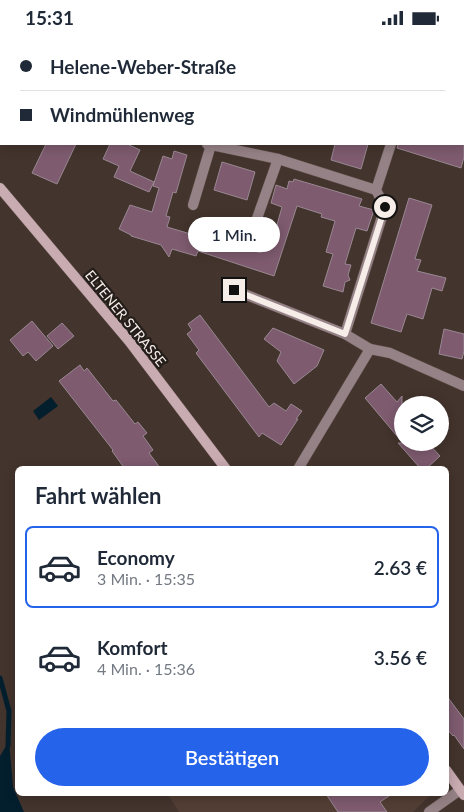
<!DOCTYPE html>
<html lang="de">
<head>
<meta charset="utf-8">
<style>
  body { margin:0; font-family:Lato,sans-serif; background:#f2f2f3; color:#1f2937; height:100vh; display:flex; flex-direction:column; font-size:19px; white-space:nowrap }
  * { box-sizing:border-box; margin:0 }
  p { font-size:16px; color:#747a83 }
  .icon { flex:none; width:28px; height:28px; fill:none; stroke:currentColor; stroke-width:2; stroke-linecap:round; stroke-linejoin:round }
  .map { position:relative; flex:1; overflow:hidden }
  .side { position:absolute; left:15px; top:431px; width:434px; height:330px; display:flex; flex-direction:column; background:#fff; border-radius:8px; box-shadow:0 2px 12px #0003 }
  .side>* { flex:none }
  .guide { position:absolute; left:0px; top:0px; width:465px; height:110px; box-shadow:0 2px 12px #0003; display:grid; align-content:center; height:110px; padding:0 20px; background:#fff }
  .buttons { position:absolute; left:394px; top:361px; display:grid; gap:10px }
  .buttons a { display:grid; place-items:center; width:55px; height:55px; border-radius:50%; background:#fff; box-shadow:0 2px 12px #0003; font-size:25px }
  .end { position:absolute; width:22px; height:22px; margin:-11px; border:6px solid #f6ece8; background:#111; box-shadow:0 0 0 2px #111 }
  .from { border-radius:50% }
  .bubble { position:absolute; height:35px; border-radius:18px; background:#fff; box-shadow:0 2px 12px #0003; font-size:16px; font-weight:600; line-height:35px; text-align:center }
  .guide b { display:flex; align-items:center; gap:18px; height:48px; font-size:19px }
  .guide b+b { border-top:1px solid #e0e1e3 }
  .guide i { width:12px; height:12px; background:#1f2937 }
  ul { padding:0; list-style:none }
  li { display:flex; align-items:center; gap:15px; height:82px; margin:0 10px 8px; padding:0 10px; border:2px solid transparent; border-radius:8px }
  li div { flex:1 }
  li b { display:block; font-size:19px }
  li em { font-style:normal; font-weight:600 }
  li.active { border-color:#2563eb }
  li>.icon { width:45px; height:45px; stroke-width:1.5 }
  h2 { padding:0 20px; font-size:22px; line-height:60px }
  .cta { display:flex; gap:10px; margin-top:auto; padding:10px 20px }
  .cta a { flex:1; height:58px; border-radius:30px; background:#2563eb; color:#fff; font-size:20px; font-weight:600; line-height:58px; text-align:center }
  .status { display:flex; justify-content:space-between; align-items:center; height:35px; padding:0 25px; background:#fff; direction:ltr }
  .status svg { height:14px; fill:currentColor }
  .map>svg:first-child { display:block }
</style>
</head>
<body>
<div class="status"><b>15:31</b><svg viewBox="0 0 49 12"><path d="M0 12V9h3v3zM5 12V6h3v6zM10 12V3h3v9zM15 12V0h3v12zM26 1h20v11H26zM47 4h2v5h-2z"/></svg></div>
<div class="map">
<svg width="464" height="777" viewBox="0 0 464 777">
  <rect width="100%" height="100%" fill="#43342d"/>
  <polygon fill="#523e34" points="173,759 431,759 413,777 179,777 169,761"/>
  <g fill="#031f2e">
    <polygon points="51,362 58,371 39,385 33,376"/>
    <polygon points="9,706 13,752 24,777 0,777 0,721"/>
  </g>
  <g fill="none" stroke-linecap="round" stroke-linejoin="round">
    <polyline stroke="#031f2e" stroke-width="5" points="0,643 9,676 8,711"/>
  </g>
  <g fill="#7e5b6f" stroke="#998892">
    <polygon points="46,109 76,109 57,149 32,138"/>
    <polygon points="110,109 127,109 140,115 130,136 154,147 149,157 114,142 119,131 103,124"/>
    <polygon points="335,109 368,109 361,134 331,125"/>
    <polygon points="398,109 464,109 464,122 461,133 397,113"/>
    <polygon points="174,116 187,120 176,158 173,157 166,181 170,182 167,192 194,200 195,198 202,200 204,194 234,203 232,209 261,218 264,209 271,211 282,172 271,168 276,150 287,154 289,146 293,147 294,144 362,164 359,171 374,175 367,196 356,193 345,229 351,230 348,240 350,245 345,247 343,257 323,251 333,219 326,217 335,186 321,182 322,179 297,171 274,241 198,216 196,221 172,214 169,222 161,210 131,201 131,200 119,194 130,170 152,177 159,153 153,151 163,121 172,124"/>
    <polygon points="222,127 255,137 247,165 214,155"/>
    <polygon points="409,163 432,170 415,224 421,225 417,236 446,243 442,256 432,253 423,284 407,279 401,297 371,288"/>
    <polygon points="200,280 269,372 274,368 286,376 291,369 302,376 296,384 298,384 281,410 262,398 259,402 196,318 199,315 187,299 192,295 188,289"/>
    <polygon points="32,286 53,311 36,326 28,317 23,321 10,305"/>
    <polygon points="62,288 74,301 58,314 47,301"/>
    <polygon points="273,293 324,315 317,331 294,349 277,326 281,317 264,304"/>
    <polygon points="444,294 464,299 464,316 462,324 439,319"/>
    <polygon points="80,330 84,336 87,333 113,366 116,365 135,389 138,387 147,398 143,401 153,415 149,418 161,434 125,434 112,416 113,415 59,346"/>
    <polygon points="381,349 397,367 402,361 402,407 365,363"/>
    <polygon points="398,408 428,408 440,421 426,434 421,434"/>
    <polygon points="446,660 464,684 464,714 454,700 453,701 446,693"/>
    <polygon points="326,759 392,759 380,767 387,777 338,777"/>
  </g>
  <g fill="none" stroke-linecap="round" stroke-linejoin="round">
    <g stroke="#60514b" stroke-width="11">
      <g id="street">
        <polyline points="47,1 48,0"/>
        <polyline points="219,1 219,0"/>
        <polyline points="0,76 1,75"/>
        <polyline points="207,109 278,124 376,155"/>
        <polyline points="193,170 211,110"/>
        <polyline points="255,189 278,124"/>
        <polyline points="234,255 345,299 370,314"/>
        <polyline points="345,299 385,172 376,155 391,109"/>
        <polyline points="298,434 370,314 390,318 464,351"/>
        <polyline points="429,777 460,755"/>
      </g>
    </g>
    <g stroke="#60514b" stroke-width="11">
      <g id="secondary">
        <polyline points="0,153 129,306 226,434"/>
        <polyline points="446,735 464,760"/>
      </g>
    </g>
    <use href="#street" stroke="#958286" stroke-width="10"/>
    <use href="#secondary" stroke="#c9abb2" stroke-width="10"/>
  </g>
  <g fill="none" stroke-linecap="round" stroke-linejoin="round">
    <polyline stroke="#f6ece8" stroke-width="6" points="234,255 345,299 385,172"/>
  </g>
  <g text-anchor="middle" dominant-baseline="central" stroke-width="4.5" stroke-linejoin="round" paint-order="stroke">
    <g font-size="14" fill="#f6ece8" stroke="#241e1a">
      <text transform="translate(126 283) rotate(51)">ELTENER STRASSE</text>
    </g>
  </g>
</svg>
<div class="buttons">
<a><svg class="icon" aria-label="layers" viewBox="0 0 24 24"><path d="M12 4l9 5-9 5-9-5zM3 14l9 5 9-5"/></svg></a>
</div>
<i class="end from" style="left:385px;top:172px"></i>
<i class="end" style="left:234px;top:255px"></i>
<div class="bubble" style="left:188px;top:182px;width:92px">1 Min.</div>
<div class="guide">
<b><i class="from"></i>Helene-Weber-Straße</b>
<b><i></i>Windmühlenweg</b>
</div>
<section class="side">
<h2>Fahrt wählen</h2>
<ul>
<li class="active"><svg class="icon" aria-label="car" viewBox="0 0 24 24"><path d="M5 17H2v-5l4-1 3-4h7l3 4 3 1v5h-3M9 17h6M6 11h13"/><circle cx="7" cy="17" r="2"/><circle cx="17" cy="17" r="2"/></svg><div><b>Economy</b><p>3 Min. · 15:35</p></div><em>2.63 €</em></li>
<li><svg class="icon" aria-label="car" viewBox="0 0 24 24"><path d="M5 17H2v-5l4-1 3-4h7l3 4 3 1v5h-3M9 17h6M6 11h13"/><circle cx="7" cy="17" r="2"/><circle cx="17" cy="17" r="2"/></svg><div><b>Komfort</b><p>4 Min. · 15:36</p></div><em>3.56 €</em></li>
</ul>
<div class="cta"><a>Bestätigen</a></div>
</section>
</div>
</body>
</html>
